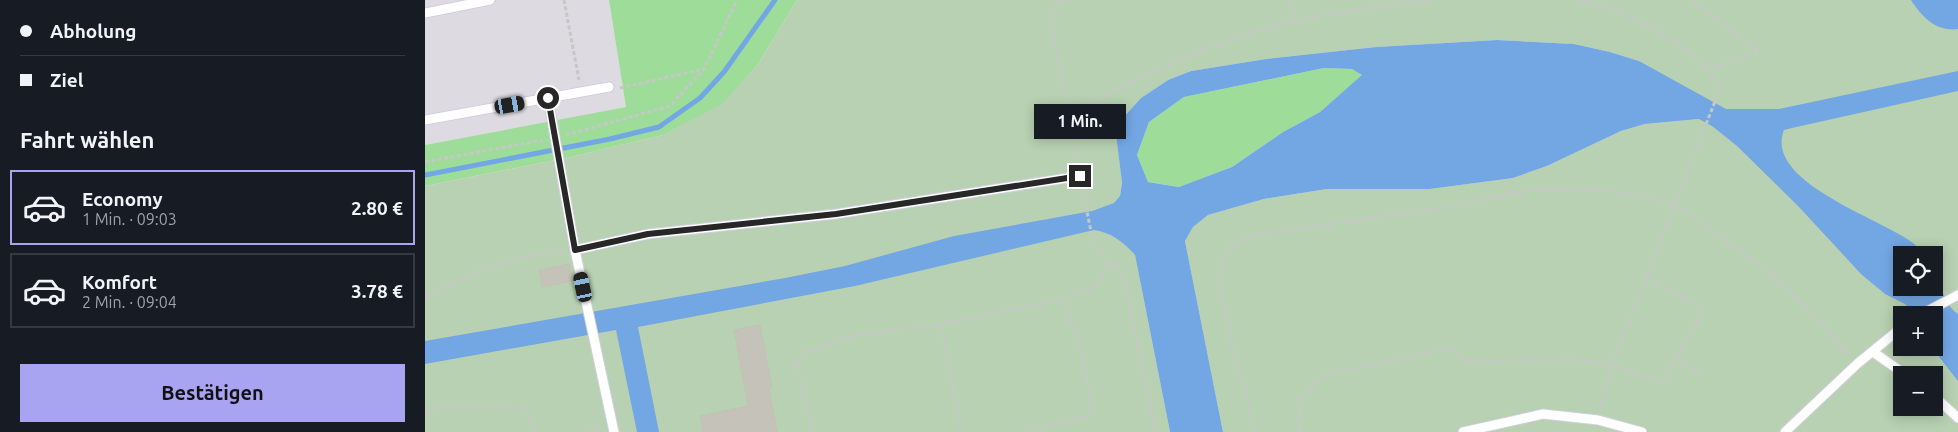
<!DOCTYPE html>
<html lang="de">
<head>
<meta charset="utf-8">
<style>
  body { margin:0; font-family:Ubuntu,sans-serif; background:#242831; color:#f1f3f6; height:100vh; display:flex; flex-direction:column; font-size:19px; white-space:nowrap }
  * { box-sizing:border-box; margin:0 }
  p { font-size:16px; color:#9ea1a6 }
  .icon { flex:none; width:28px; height:28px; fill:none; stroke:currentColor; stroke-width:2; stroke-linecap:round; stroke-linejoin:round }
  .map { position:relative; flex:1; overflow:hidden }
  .side { display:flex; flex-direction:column; background:#171b24; width:425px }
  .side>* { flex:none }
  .hud { display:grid; align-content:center; height:110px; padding:0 20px; background:#171b24 }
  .fabs { position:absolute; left:1468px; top:246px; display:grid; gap:10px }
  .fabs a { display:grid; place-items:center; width:50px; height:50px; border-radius:0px; background:#171b24; box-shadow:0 2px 12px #0003; font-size:25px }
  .end { position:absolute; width:22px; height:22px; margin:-11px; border:6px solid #272727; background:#fff; box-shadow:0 0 0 2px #fff }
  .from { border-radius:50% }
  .bubble { position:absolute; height:35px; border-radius:0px; background:#171b24; box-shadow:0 2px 12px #0003; font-size:16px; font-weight:700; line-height:35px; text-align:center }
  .car { position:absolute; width:15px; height:30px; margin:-15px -8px; border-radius:6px; box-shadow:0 0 4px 1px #0007; background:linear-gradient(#222 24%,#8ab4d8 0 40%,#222 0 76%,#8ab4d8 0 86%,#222 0) }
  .hud b { display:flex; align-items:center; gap:18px; height:48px; font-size:19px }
  .hud b+b { border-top:1px solid #363941 }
  .hud i { width:12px; height:12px; background:#f1f3f6 }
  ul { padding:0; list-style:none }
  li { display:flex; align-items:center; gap:15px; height:75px; margin:0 10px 8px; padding:0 10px; border:2px solid #363941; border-radius:0px }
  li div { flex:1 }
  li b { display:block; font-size:19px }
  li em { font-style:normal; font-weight:700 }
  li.active { border-color:#a9a4f1 }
  li>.icon { width:45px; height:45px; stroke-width:1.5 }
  h2 { padding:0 20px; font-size:22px; line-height:60px }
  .button { display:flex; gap:10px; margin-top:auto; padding:10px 20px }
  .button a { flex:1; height:58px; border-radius:0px; background:#a9a4f1; color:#111; font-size:20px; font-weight:700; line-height:58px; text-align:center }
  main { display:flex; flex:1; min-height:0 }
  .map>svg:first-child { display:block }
</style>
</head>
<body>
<main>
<section class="side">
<div class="hud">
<b><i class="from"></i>Abholung</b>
<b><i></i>Ziel</b>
</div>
<h2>Fahrt wählen</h2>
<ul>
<li class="active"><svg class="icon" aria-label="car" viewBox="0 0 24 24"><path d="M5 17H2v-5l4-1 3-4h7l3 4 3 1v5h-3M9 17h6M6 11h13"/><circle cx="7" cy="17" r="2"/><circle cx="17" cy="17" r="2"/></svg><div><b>Economy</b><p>1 Min. · 09:03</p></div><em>2.80 €</em></li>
<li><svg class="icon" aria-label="car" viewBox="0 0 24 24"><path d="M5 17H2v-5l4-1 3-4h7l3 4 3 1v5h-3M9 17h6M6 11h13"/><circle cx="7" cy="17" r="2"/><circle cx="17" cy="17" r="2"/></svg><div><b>Komfort</b><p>2 Min. · 09:04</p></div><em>3.78 €</em></li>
</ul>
<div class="button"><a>Bestätigen</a></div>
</section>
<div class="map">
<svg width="1533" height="432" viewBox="0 0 1533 432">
  <rect width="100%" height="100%" fill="#e9e6d9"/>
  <polygon fill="#dedae1" points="0,0 184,0 201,107 0,145"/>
  <g fill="#9edc99">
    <polygon points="184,0 372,0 333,64 297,105 238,135 146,157 0,186 0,145 201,107"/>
    <polygon points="899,68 927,69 938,75 895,112 858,132 807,167 755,187 723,182 712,155 724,122 759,97"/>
  </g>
  <path fill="#b8d1b2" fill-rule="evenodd" d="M372 0H1508L1533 9V432H798L760 241 768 227 783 215 839 199 902 189H1005L1088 178 1122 166 1196 131 1220 124 1274 119 1214 61 1185 52 1149 44 1072 40 951 47 841 59 766 71 743 80 716 98 696 120 691 135 697 183 695 196 690 203 667 211 682 233 698 242 710 255 745 432H0V186L146 157 238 135 297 104 333 64ZM1476 255H1509V288H1476ZM1476 315H1509V348H1476ZM1476 375H1509V408H1476Z"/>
  <g fill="#73a7e4" fill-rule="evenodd">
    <path d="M1486 0H1533V29C1511 32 1497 17 1486 0Z"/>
    <path d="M1072 40 1149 44 1185 52 1214 61 1301 109H1354L1533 71V91L1367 128 1359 130C1338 182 1458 219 1488 243 1492 246 1494 251 1497 255H1476V288H1509V272C1519 286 1516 302 1533 314V381L1507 348H1509V315H1490L1480 304 1460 294 1436 274 1374 207 1312 146 1287 126 1274 119 1220 124 1196 131 1122 166 1088 178 1005 189H902L839 199 783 215 768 227 760 241 798 432H745L710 255C697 241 687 233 669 230L430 286 213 327 234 432H212L191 330 0 364V341L360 278 420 266 529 236 667 211 689 203 695 196 697 183 691 135 696 120 716 98 743 80 766 71 841 59 951 47ZM899 68 927 69 937 75 895 112 858 132 807 167 754 187 723 182 712 155 724 122 759 97Z"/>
  </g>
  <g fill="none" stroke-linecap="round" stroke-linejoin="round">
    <polyline stroke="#73a7e4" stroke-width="5" points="0,175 185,139 234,127 275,98 299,72 350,0"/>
  </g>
  <g fill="#c4c2b9" stroke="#c3c2b3">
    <polygon points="144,264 147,281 117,287 114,270"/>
    <polygon points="335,325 347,388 344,388 352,432 278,432 275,416 323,406 309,330"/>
  </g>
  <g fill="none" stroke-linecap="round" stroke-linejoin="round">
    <g stroke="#d0cfdf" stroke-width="11">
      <g id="service">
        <polyline points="0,13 65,0"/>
        <polyline points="123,98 150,250 189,432"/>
        <polyline points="0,120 184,87"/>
        <polyline points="150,250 223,234 411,214 655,176"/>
        <polyline points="1495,315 1533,295"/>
        <polyline points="1448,352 1481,375"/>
        <polyline points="1509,396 1533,418"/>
        <polyline points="1038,432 1118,414 1173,420 1217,432"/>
        <polyline points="1360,432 1432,364 1476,328"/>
      </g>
    </g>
    <g stroke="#c7c7c7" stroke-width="3" stroke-dasharray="4 2.5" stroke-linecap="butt">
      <polyline points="139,0 154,80"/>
      <polyline points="641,0 630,4 627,10 626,25 644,115"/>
      <polyline points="864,0 870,21"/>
      <path d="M1152 0C1205 10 1264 43 1296 86L1187 365 1175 410"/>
      <polyline points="1267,0 1334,51 1284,70"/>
      <polyline points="195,88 279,69"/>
      <polyline points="141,135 245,106 279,69 312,0"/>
      <polyline points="0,162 118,140"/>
      <path d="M653 166 644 115C716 77 790 39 870 21 915 11 963 6 1009 0"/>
      <polyline points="657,187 669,246 698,274 730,432"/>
      <path d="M0 298C40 273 91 255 138 251"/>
      <polyline points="516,324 536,432"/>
      <polyline points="1250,359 1277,374"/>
      <polyline points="0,414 13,407 101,408 110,432"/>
      <polyline points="158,432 177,428"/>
      <polyline points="387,432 372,362 381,352 434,334 516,324 636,300 670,287 685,263"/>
      <polyline points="594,432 661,417 668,410 652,336 636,300"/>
      <polyline points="831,432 809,355 794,285 801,249 825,236 1034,205 1111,189 1184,190 1251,205 1340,269 1395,321 1425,356"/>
      <polyline points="874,432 875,398 897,376 1028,347 1039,361 1152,360 1187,365 1237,383 1279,310 1222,277"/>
    </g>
    <use href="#service" stroke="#fff" stroke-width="9"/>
  </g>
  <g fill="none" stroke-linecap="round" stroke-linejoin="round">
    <polyline stroke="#272727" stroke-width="6" points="123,98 150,250 223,234 411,214 655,176"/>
  </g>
</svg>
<div class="fabs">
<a><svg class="icon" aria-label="locate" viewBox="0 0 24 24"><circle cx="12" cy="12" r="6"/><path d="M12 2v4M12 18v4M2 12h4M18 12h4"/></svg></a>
<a>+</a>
<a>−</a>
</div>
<i class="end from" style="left:123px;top:98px"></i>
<i class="end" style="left:655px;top:176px"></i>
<div class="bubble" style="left:609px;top:104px;width:92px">1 Min.</div>
<i class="car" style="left:85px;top:105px;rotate:80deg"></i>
<i class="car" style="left:158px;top:287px;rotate:348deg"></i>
</div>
</main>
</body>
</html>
